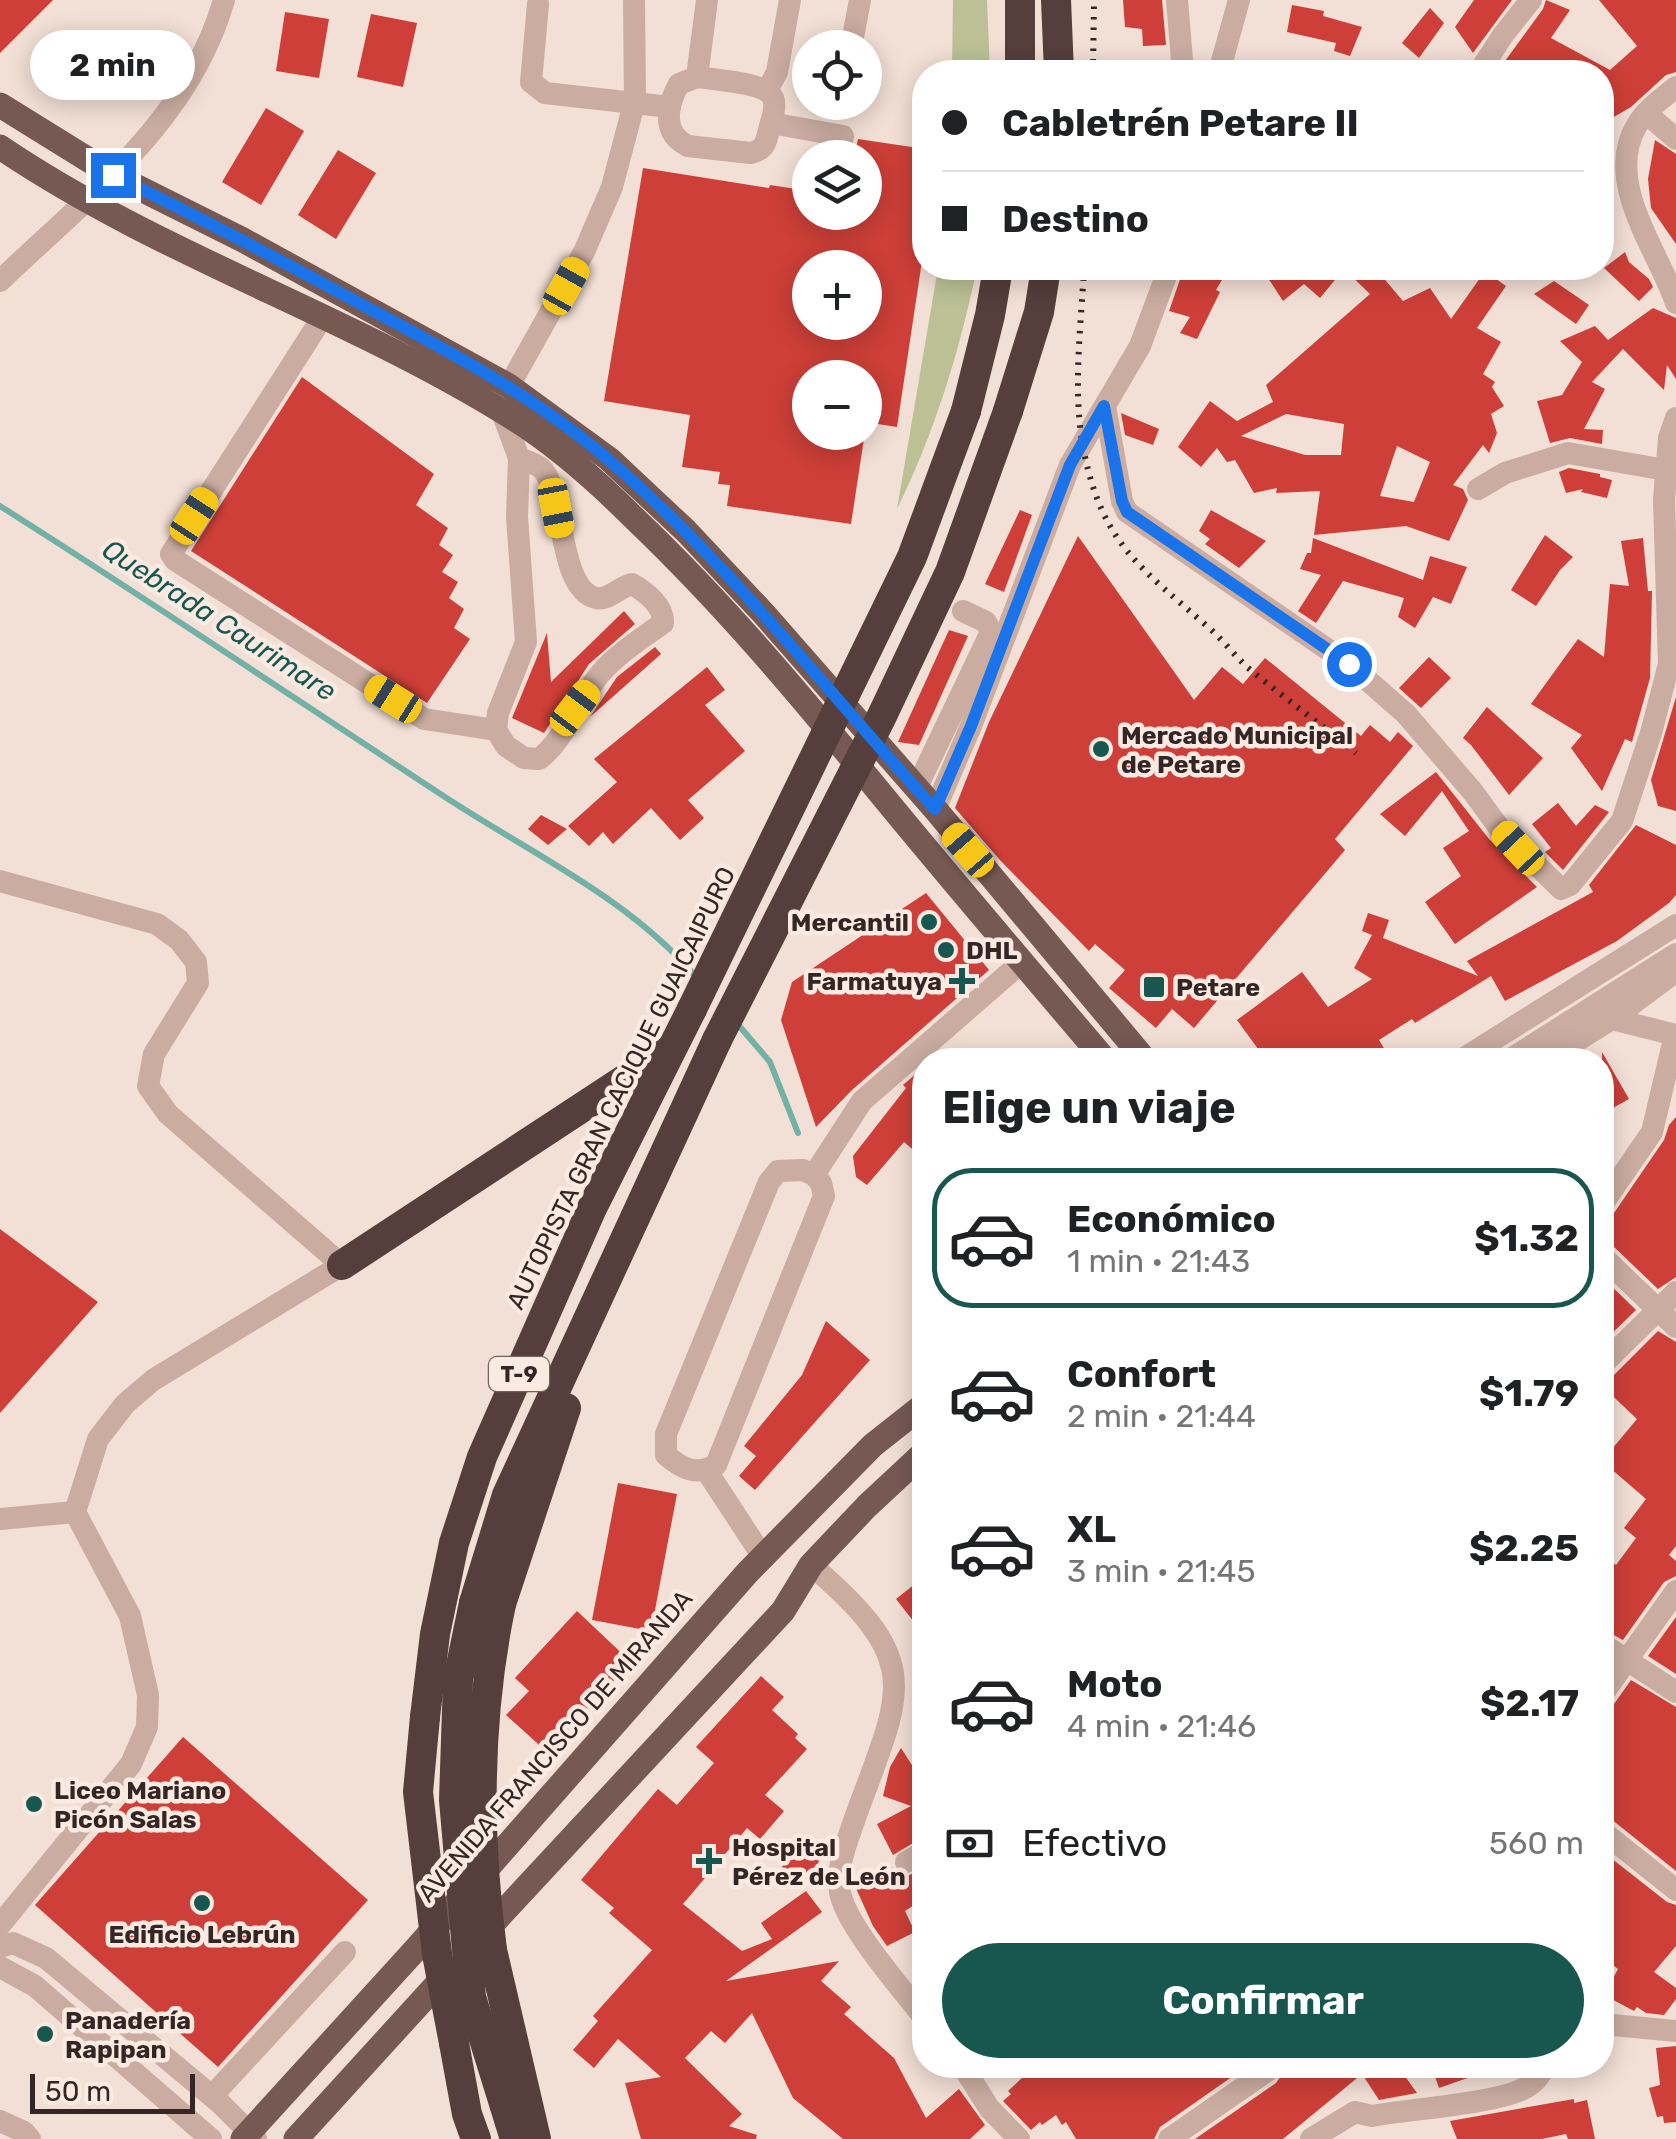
<!DOCTYPE html>
<html lang="es">
<head>
<meta charset="utf-8">
<style>
  body { margin:0; font-family:Rubik,sans-serif; background:#f2f2f2; color:#202124; height:100vh; display:flex; flex-direction:column; font-size:38px; white-space:nowrap }
  * { box-sizing:border-box; margin:0 }
  p { font-size:32px; color:#757577 }
  .icon { flex:none; width:55px; height:55px; fill:none; stroke:currentColor; stroke-width:2; stroke-linecap:round; stroke-linejoin:round }
  .map { position:relative; flex:1; overflow:hidden }
  .side { position:absolute; left:912px; top:1048px; width:702px; height:1030px; display:flex; flex-direction:column; background:#fff; border-radius:40px; box-shadow:0 5px 25px #0003 }
  .side>* { flex:none }
  .guide { position:absolute; left:912px; top:60px; width:702px; height:220px; border-radius:40px; box-shadow:0 5px 25px #0003; display:grid; align-content:center; height:220px; padding:0 30px; background:#fff }
  .controls { position:absolute; left:792px; top:30px; display:grid; gap:20px }
  .controls a { display:grid; place-items:center; width:90px; height:90px; border-radius:50%; background:#fff; box-shadow:0 5px 25px #0003; font-size:50px }
  .scale { position:absolute; left:30px; bottom:25px; width:165px; box-sizing:border-box; padding-left:10px; border:5px solid #342624; border-top:0; font-size:28px; line-height:35px; white-space:nowrap; color:#342624; -webkit-text-stroke:8px #faeae1; paint-order:stroke }
  .end { position:absolute; width:45px; height:45px; margin:-22px; border:12px solid #1a73e8; background:#fff; box-shadow:0 0 0 5px #fff }
  .from { border-radius:50% }
  .bubble { position:absolute; height:70px; border-radius:35px; background:#fff; box-shadow:0 5px 25px #0003; font-size:32px; font-weight:700; line-height:70px; text-align:center }
  .car { position:absolute; width:30px; height:60px; margin:-30px -15px; border-radius:12px; box-shadow:0 0 8px 2px #0007; background:linear-gradient(#f5c518 24%,#345 0 40%,#f5c518 0 76%,#345 0 86%,#f5c518 0) }
  .guide b { display:flex; align-items:center; gap:35px; height:95px; font-size:38px }
  .guide b+b { border-top:2px solid #e0e0e0 }
  .guide i { width:25px; height:25px; background:#202124 }
  ul { padding:0; list-style:none }
  li { display:flex; align-items:center; gap:30px; height:140px; margin:0 20px 15px; padding:0 10px; border:5px solid transparent; border-radius:40px }
  li div { flex:1 }
  li b { display:block; font-size:38px }
  li em { font-style:normal; font-weight:700 }
  li.current { border-color:#18574f }
  li>.icon { width:90px; height:90px; stroke-width:1.5 }
  h2 { padding:0 30px; font-size:45px; line-height:120px }
  .pay { display:flex; align-items:center; gap:25px; height:110px; padding:0 30px; font-size:38px }
  .pay p { margin-inline-start:auto }
  .action { display:flex; gap:20px; margin-top:auto; padding:20px 30px }
  .action a { flex:1; height:115px; border-radius:60px; background:#18574f; color:#fff; font-size:40px; font-weight:700; line-height:115px; text-align:center }
  .map>svg:first-child { display:block }
</style>
</head>
<body>
<div class="map">
<svg width="1676" height="2139" viewBox="0 0 1676 2139">
  <rect width="100%" height="100%" fill="#f2dfd5"/>
  <g fill="#bbc195">
    <polygon points="953,0 987,0 990,72 952,72"/>
    <path d="M938 268H977C959 353 935 431 897 509Z"/>
  </g>
  <g fill="none" stroke-linecap="round" stroke-linejoin="round">
    <g stroke="#73b0a6" stroke-width="6">
      <path d="M0 506C150 601 297 700 445 797 532 854 629 898 697 978"/>
      <polyline points="735,1021 770,1062 798,1133"/>
    </g>
  </g>
  <g fill="#cd3f38" fill-rule="evenodd">
    <polygon points="0,0 53,0 0,53"/>
    <polygon points="1123,0 1162,0 1166,45 1143,46 1142,29 1125,27"/>
    <polygon points="1474,0 1512,0 1473,53 1455,27"/>
    <polygon points="1546,0 1570,10 1551,38 1610,70 1637,46 1599,0 1676,0 1676,72 1666,75 1631,107 1602,124 1602,72 1497,72 1543,9"/>
    <polygon points="1292,5 1324,11 1323,16 1362,27 1350,56 1334,51 1336,43 1287,32"/>
    <polygon points="1430,8 1444,23 1419,58 1402,43"/>
    <polygon points="285,12 329,19 319,78 276,71"/>
    <polygon points="371,14 417,23 403,87 357,77"/>
    <polygon points="266,108 304,131 261,205 222,182"/>
    <path d="M858 139 925 149V241L897 427 865 422V378H810V432H865L851 524 727 506 730 485 718 484 720 472 682 467 690 415 604 401 643 168 769 188 770 185 810 191V212H865V158H854ZM810 268H865V322H810Z"/>
    <polygon points="1655,140 1676,154 1676,244 1651,208 1648,179"/>
    <polygon points="338,150 376,173 336,239 298,215"/>
    <polygon points="1625,252 1629,262 1649,279 1653,287 1639,301 1604,268"/>
    <polygon points="1184,268 1229,268 1216,290 1220,292 1197,339 1180,333 1190,317 1169,311"/>
    <path d="M1278 268H1375L1403 301 1430 288 1451 319 1485 271 1506 286 1477 328 1501 342 1483 374 1495 382 1492 387 1504 406 1491 414 1497 433 1489 453 1483 445 1453 485 1463 489 1468 500 1449 541 1406 526 1314 535 1320 491 1276 493 1277 488 1254 493 1235 460 1227 462 1217 448 1201 467 1178 447 1210 401 1237 421 1273 402 1266 385 1370 294 1344 269 1320 298 1304 284 1283 301 1266 275ZM1286 414 1344 424 1341 455H1305L1241 436ZM1397 446 1430 462 1414 502 1380 496Z"/>
    <polygon points="1554,281 1589,305 1576,324 1534,294"/>
    <polygon points="1653,308 1676,318 1676,379 1667,365 1664,390 1623,349 1592,382 1605,389 1584,429 1603,430 1602,444 1570,438 1550,443 1537,401 1562,395 1582,362 1560,341 1595,326 1608,340"/>
    <polygon points="302,377 434,474 416,505 448,528 439,545 453,555 442,572 458,582 449,598 464,609 454,628 470,639 427,703 191,551"/>
    <polygon points="1121,413 1159,429 1153,445 1125,435"/>
    <polygon points="1569,468 1600,474 1600,477 1612,480 1607,498 1581,492 1583,489 1566,493 1559,472"/>
    <polygon points="1020,510 1032,515 1004,592 985,584"/>
    <polygon points="1211,510 1266,541 1239,568 1205,544 1210,539 1199,531"/>
    <polygon points="1545,535 1573,557 1560,570 1536,606 1511,590"/>
    <polygon points="1078,536 1194,700 1222,667 1243,684 1265,658 1361,736 1370,725 1390,742 1398,732 1413,746 1335,839 1345,850 1194,1028 1172,1009 1156,1028 1109,988 1125,970 1095,944 1089,951 999,859 955,808 989,722"/>
    <polygon points="1313,538 1423,580 1430,556 1467,567 1451,604 1433,597 1415,628 1398,617 1404,598 1343,581 1316,623 1298,611 1321,575 1300,569 1307,553 1311,553"/>
    <polygon points="1643,538 1648,591 1652,591 1650,678 1632,742 1625,739 1602,791 1571,748 1582,735 1531,704 1578,639 1604,657 1610,584 1629,586 1621,541"/>
    <polygon points="624,611 635,624 589,664 544,733 512,718 547,633 551,682"/>
    <polygon points="949,630 968,636 919,745 898,742"/>
    <polygon points="655,647 661,654 590,717 617,677"/>
    <polygon points="1429,657 1451,678 1421,708 1399,688"/>
    <polygon points="707,667 725,690 705,705 745,751 688,800 704,818 680,840 651,808 613,844 603,832 589,846 568,826 617,782 594,759"/>
    <polygon points="1676,697 1676,811 1658,806 1651,780"/>
    <polygon points="1487,707 1543,758 1509,795 1471,745 1463,738"/>
    <polygon points="1436,772 1489,839 1537,887 1455,944 1425,902 1461,876 1443,848 1469,831 1442,791 1405,836 1380,814"/>
    <polygon points="1558,803 1576,826 1595,805 1609,812 1563,870 1545,852 1551,848 1532,824"/>
    <polygon points="541,815 567,829 548,845 528,829"/>
    <polygon points="1636,825 1676,845 1676,895 1669,903 1617,941 1505,1001 1491,976 1415,1023 1412,1019 1379,1040 1391,1060 1266,1060 1237,1020 1302,972 1328,1007 1372,979 1354,968 1372,935 1362,931 1368,913 1389,920 1383,938 1478,976 1467,961 1593,892 1589,885"/>
    <polygon points="926,893 989,970 852,1090 816,1127 781,1020 792,982"/>
    <polygon points="1602,1052 1629,1099 1602,1114"/>
    <polygon points="925,1066 925,1160 904,1142 867,1185 856,1177 853,1156 906,1088 903,1085"/>
    <polygon points="1676,1117 1676,1277 1658,1289 1612,1245 1602,1241 1602,1220 1614,1213 1664,1140 1669,1125"/>
    <polygon points="0,1229 98,1302 0,1413"/>
    <polygon points="1602,1277 1636,1310 1602,1343"/>
    <polygon points="826,1321 870,1360 755,1490 739,1476 756,1456 744,1446 802,1375"/>
    <polygon points="1658,1331 1676,1342 1676,1546 1669,1555 1676,1561 1676,1576 1664,1582 1623,1640 1602,1629 1602,1554 1616,1565 1636,1538 1624,1528 1646,1499 1602,1461 1637,1419 1602,1386 1602,1380 1613,1376"/>
    <polygon points="618,1483 677,1494 651,1631 592,1620"/>
    <polygon points="925,1576 925,1636 896,1599"/>
    <polygon points="577,1611 631,1662 547,1752 506,1715 529,1691 515,1678"/>
    <polygon points="1676,1617 1676,1674 1648,1656"/>
    <polygon points="761,1676 784,1697 772,1710 798,1734 795,1738 807,1749 765,1795 784,1811 760,1839 747,1828 683,1904 742,1951 772,1939 761,1923 806,1891 822,1912 726,1981 839,1961 821,1981 851,2007 844,2014 894,2058 926,2118 959,2089 985,2125 970,2139 843,2139 793,2098 752,2013 725,2043 711,2031 685,2058 742,2114 729,2126 757,2135 756,2139 641,2139 625,2083 661,2077 618,2039 594,2068 573,2050 598,2021 593,2016 652,1950 609,1913 614,1908 581,1880 658,1789 677,1805 714,1763 696,1747"/>
    <polygon points="1631,1680 1676,1707 1676,1871 1611,1819 1602,1816 1602,1710 1614,1704"/>
    <polygon points="183,1737 368,1900 218,2067 35,1905"/>
    <polygon points="901,1748 919,1776 925,1772 925,1836 893,1855 877,1824 911,1806 883,1796 890,1767"/>
    <polygon points="792,1844 821,1856 809,1885 779,1874"/>
    <polygon points="1602,1851 1667,1902 1676,1905 1676,1946 1654,1972 1676,1988 1676,1999 1664,2015 1646,2013 1637,2007 1634,2011 1604,1995 1618,1969 1602,1957"/>
    <polygon points="892,1867 905,1877 925,1868 925,1898 905,1911 915,1932 887,1946 873,1926 855,1886"/>
    <polygon points="1676,2046 1676,2122 1664,2123 1663,2116 1657,2117 1649,2088 1660,2085 1656,2048"/>
    <polygon points="1036,2065 1249,2065 1160,2127 1154,2139 1076,2139 1066,2122 1062,2125 1056,2115 1042,2125 1040,2122 1031,2130 1003,2101 1011,2094 1008,2091"/>
    <polygon points="1280,2065 1397,2065 1417,2093 1379,2100 1362,2074 1283,2139 1195,2139 1276,2083 1281,2076"/>
    <polygon points="1431,2065 1496,2065 1496,2068 1439,2088"/>
    <polygon points="1574,2099 1574,2103 1587,2100 1595,2139 1568,2139 1566,2134 1542,2139 1457,2139 1450,2121"/>
  </g>
  <g fill="none" stroke-linecap="round" stroke-linejoin="round">
    <g stroke="#caaca1" stroke-width="22">
      <polyline points="1177,0 1183,72"/>
      <polyline points="538,4 531,82 545,93 670,107"/>
      <polyline points="851,48 860,0"/>
      <polyline points="1219,72 1239,0"/>
      <polyline points="1479,72 1503,35 1531,0"/>
      <path d="M697 77C714 80 766 82 773 98 777 107 771 121 769 130 766 143 765 149 751 153L688 146C661 133 667 105 679 84Z"/>
      <polyline points="697,77 707,0"/>
      <path d="M1676 87C1663 98 1645 110 1637 125 1603 181 1658 250 1676 303"/>
      <polyline points="767,91 777,72 790,0"/>
      <polyline points="1646,113 1676,139"/>
      <polyline points="771,123 843,136 839,158"/>
      <path d="M0 281C87 197 189 122 224 0"/>
      <polyline points="322,318 171,554 175,560 424,719 496,730"/>
      <polyline points="1105,406 1122,501 1127,512 1349,664 1406,714 1473,792 1500,829 1561,889 1570,885 1622,821 1651,733 1669,664 1664,500 1669,438 1676,418"/>
      <path d="M519 458C526 461 536 464 541 468 565 489 557 589 596 598 608 601 619 587 632 584 646 592 664 606 663 623 642 638 617 654 600 674 579 699 564 741 539 759L524 758 506 746 496 730 498 713 526 642 517 517 519 458 502 412 509 386 584 252 612 187 635 100 634 0"/>
      <polyline points="1478,489 1505,473 1568,453 1666,470"/>
      <polyline points="916,789 991,632 986,622 963,611"/>
      <polyline points="935,809 971,726 1070,465 1140,346 1169,268"/>
      <polyline points="0,881 157,924 179,940 196,962 198,983 154,1054 148,1086 168,1114 342,1265 153,1380 125,1404 98,1439 75,1512 130,1616 148,1695 147,1727 131,1764 0,1925"/>
      <polyline points="1612,1019 1676,1035"/>
      <polyline points="1461,1060 1676,925"/>
      <polyline points="1509,1060 1676,954"/>
      <polyline points="1546,1060 1612,1019 1671,975"/>
      <path d="M814 1175 803 1170 778 1171 769 1182 666 1434V1455C682 1469 696 1476 716 1465L824 1196 821 1183 814 1175 862 1101 1022 962"/>
      <polyline points="1602,1205 1652,1132 1675,1035"/>
      <polyline points="1602,1256 1676,1327"/>
      <polyline points="1602,1365 1676,1292"/>
      <polyline points="706,1470 763,1557"/>
      <polyline points="0,1519 75,1512"/>
      <polyline points="925,1559 925,1560"/>
      <path d="M811 1565C926 1663 902 1689 855 1818 847 1842 836 1866 840 1892 846 1926 903 1990 925 2019"/>
      <polyline points="1602,1644 1676,1692"/>
      <polyline points="1602,1695 1676,1591"/>
      <polyline points="1602,1831 1676,1890"/>
      <polyline points="906,1862 925,1851"/>
      <polyline points="0,1947 13,1943 46,1958 220,2103 256,2139"/>
      <polyline points="0,1967 35,1986 211,2139"/>
      <polyline points="1602,2024 1676,2031"/>
      <polyline points="962,2065 989,2108 1019,2139"/>
      <polyline points="212,2096 345,1952"/>
      <polyline points="0,2121 24,2132 30,2139"/>
      <polyline points="1169,2139 1267,2071"/>
      <path d="M1311 2139 1355 2112 1372 2116C1409 2109 1496 2104 1525 2088 1536 2082 1540 2075 1546 2065"/>
    </g>
    <g stroke="#775954" stroke-width="25">
      <polyline points="0,105 113,175 243,240 509,386 609,459 686,531 764,614 935,809 1145,1060"/>
      <path d="M0 147C161 256 349 315 513 418 558 446 598 482 635 519 721 601 797 691 872 783 948 876 1027 968 1105 1060"/>
      <polyline points="481,1936 783,1611 811,1565 867,1506 925,1452"/>
      <polyline points="243,2139 416,1949 748,1572 873,1445 925,1404"/>
      <polyline points="296,2139 451,1969"/>
    </g>
    <g stroke="#553e3b" stroke-width="30">
      <polyline points="1020,0 1020,72"/>
      <polyline points="1056,0 1059,72"/>
      <polyline points="966,411 990,315 998,268"/>
      <polyline points="1008,411 1039,312 1046,268"/>
      <polyline points="342,1265 668,1051"/>
      <polyline points="474,1603 507,1495 717,1040"/>
      <polyline points="501,1604 566,1408"/>
      <polyline points="425,1717 435,1634 454,1543 482,1457 592,1208 692,1009"/>
      <polyline points="492,1950 536,2139"/>
      <polyline points="454,2043 467,2114 476,2139"/>
    </g>
    <g stroke="#342624" stroke-width="6" stroke-dasharray="2.5 8" stroke-linecap="butt">
      <polyline points="1093,72 1094,0"/>
      <path d="M1084 268C1081 328 1072 392 1084 452 1103 546 1143 569 1209 628 1223 640 1234 655 1247 667 1282 696 1320 724 1356 753"/>
    </g>
    <g stroke="#553e3b" stroke-width="30">
      <polyline points="692,1009 912,557 966,411"/>
      <polyline points="717,1040 880,720 950,572 1008,411"/>
      <polyline points="474,1603 458,1680 454,1800 471,1997 515,2139"/>
      <polyline points="425,1717 418,1792 437,1954 454,2043"/>
      <path d="M492 1950C477 1835 477 1718 501 1604"/>
    </g>
  </g>
  <g fill="none" stroke-linecap="round" stroke-linejoin="round">
    <path stroke="#1a73e8" stroke-width="12" d="M113 175C199 217 284 262 368 308 452 353 537 398 610 461 731 565 827 692 935 809L971 726 1070 465 1104 406 1122 501 1127 512 1349 664"/>
  </g>
  <g fill="#18574f" stroke="#faeae1" stroke-width="4">
    <circle cx="1101" cy="749" r="10"/>
    <circle cx="929" cy="922" r="10"/>
    <circle cx="946" cy="950" r="10"/>
    <path d="M957 966h10v10h10v10h-10v10h-10v-10h-10v-10h10z"/>
    <rect x="1142" y="975" width="24" height="24" rx="5"/>
    <circle cx="34" cy="1804" r="10"/>
    <path d="M704 1846h10v10h10v10h-10v10h-10v-10h-10v-10h10z"/>
    <circle cx="202" cy="1903" r="10"/>
    <circle cx="45" cy="2034" r="10"/>
  </g>
  <g text-anchor="middle" dominant-baseline="central" stroke-width="9" stroke-linejoin="round" paint-order="stroke">
    <rect fill="#faeae1" stroke="#6f615d" stroke-width="2.5" x="489" y="1357" width="60" height="34" rx="8"/>
    <g font-size="22" font-weight="bold" fill="#342624">
      <text x="519" y="1374">T-9</text>
    </g>
    <g font-size="25" font-weight="bold" fill="#342624" stroke="#faeae1" text-anchor="start">
      <text x="1121" y="735">Mercado Municipal<tspan x="1121" dy="29">de Petare</tspan></text>
      <text x="909" y="922" text-anchor="end">Mercantil</text>
      <text x="966" y="950">DHL</text>
      <text x="942" y="981" text-anchor="end">Farmatuya</text>
      <text x="1176" y="987">Petare</text>
      <text x="54" y="1790">Liceo Mariano<tspan x="54" dy="29">Picón Salas</tspan></text>
      <text x="732" y="1847">Hospital<tspan x="732" dy="29">Pérez de León</tspan></text>
      <text x="202" y="1934" text-anchor="middle">Edificio Lebrún</text>
      <text x="65" y="2020">Panadería<tspan x="65" dy="29">Rapipan</tspan></text>
    </g>
    <g font-size="25" fill="#342624" stroke="#faeae1">
      <text transform="translate(621 1088) rotate(-64)">AUTOPISTA GRAN CACIQUE GUAICAIPURO</text>
      <text transform="translate(555 1746) rotate(-49)">AVENIDA FRANCISCO DE MIRANDA</text>
    </g>
    <g font-size="28" font-style="italic" fill="#18574f" stroke="#faeae1">
      <text transform="translate(219 620) rotate(33)">Quebrada Caurimare</text>
    </g>
  </g>
</svg>
<div class="controls">
<a><svg class="icon" aria-label="locate" viewBox="0 0 24 24"><circle cx="12" cy="12" r="6"/><path d="M12 2v4M12 18v4M2 12h4M18 12h4"/></svg></a>
<a><svg class="icon" aria-label="layers" viewBox="0 0 24 24"><path d="M12 4l9 5-9 5-9-5zM3 14l9 5 9-5"/></svg></a>
<a>+</a>
<a>−</a>
</div>
<div class="scale">50 m</div>
<i class="end from" style="left:1349px;top:664px"></i>
<i class="end" style="left:113px;top:175px"></i>
<div class="bubble" style="left:30px;top:30px;width:165px">2 min</div>
<i class="car" style="left:566px;top:286px;rotate:29deg"></i>
<i class="car" style="left:556px;top:508px;rotate:169deg"></i>
<i class="car" style="left:194px;top:516px;rotate:33deg"></i>
<i class="car" style="left:393px;top:699px;rotate:302deg"></i>
<i class="car" style="left:575px;top:708px;rotate:37deg"></i>
<i class="car" style="left:1518px;top:848px;rotate:317deg"></i>
<i class="car" style="left:968px;top:850px;rotate:319deg"></i>
<div class="guide">
<b><i class="from"></i>Cabletrén Petare II</b>
<b><i></i>Destino</b>
</div>
<section class="side">
<h2>Elige un viaje</h2>
<ul>
<li class="current"><svg class="icon" aria-label="car" viewBox="0 0 24 24"><path d="M5 17H2v-5l4-1 3-4h7l3 4 3 1v5h-3M9 17h6M6 11h13"/><circle cx="7" cy="17" r="2"/><circle cx="17" cy="17" r="2"/></svg><div><b>Económico</b><p>1 min · 21:43</p></div><em>$1.32</em></li>
<li><svg class="icon" aria-label="car" viewBox="0 0 24 24"><path d="M5 17H2v-5l4-1 3-4h7l3 4 3 1v5h-3M9 17h6M6 11h13"/><circle cx="7" cy="17" r="2"/><circle cx="17" cy="17" r="2"/></svg><div><b>Confort</b><p>2 min · 21:44</p></div><em>$1.79</em></li>
<li><svg class="icon" aria-label="car" viewBox="0 0 24 24"><path d="M5 17H2v-5l4-1 3-4h7l3 4 3 1v5h-3M9 17h6M6 11h13"/><circle cx="7" cy="17" r="2"/><circle cx="17" cy="17" r="2"/></svg><div><b>XL</b><p>3 min · 21:45</p></div><em>$2.25</em></li>
<li><svg class="icon" aria-label="car" viewBox="0 0 24 24"><path d="M5 17H2v-5l4-1 3-4h7l3 4 3 1v5h-3M9 17h6M6 11h13"/><circle cx="7" cy="17" r="2"/><circle cx="17" cy="17" r="2"/></svg><div><b>Moto</b><p>4 min · 21:46</p></div><em>$2.17</em></li>
</ul>
<div class="pay"><svg class="icon" aria-label="cash" viewBox="0 0 24 24"><path d="M3 7h18v10H3z"/><circle cx="12" cy="12" r="2"/></svg>Efectivo<p>560 m</p></div>
<div class="action"><a>Confirmar</a></div>
</section>
</div>
</body>
</html>
